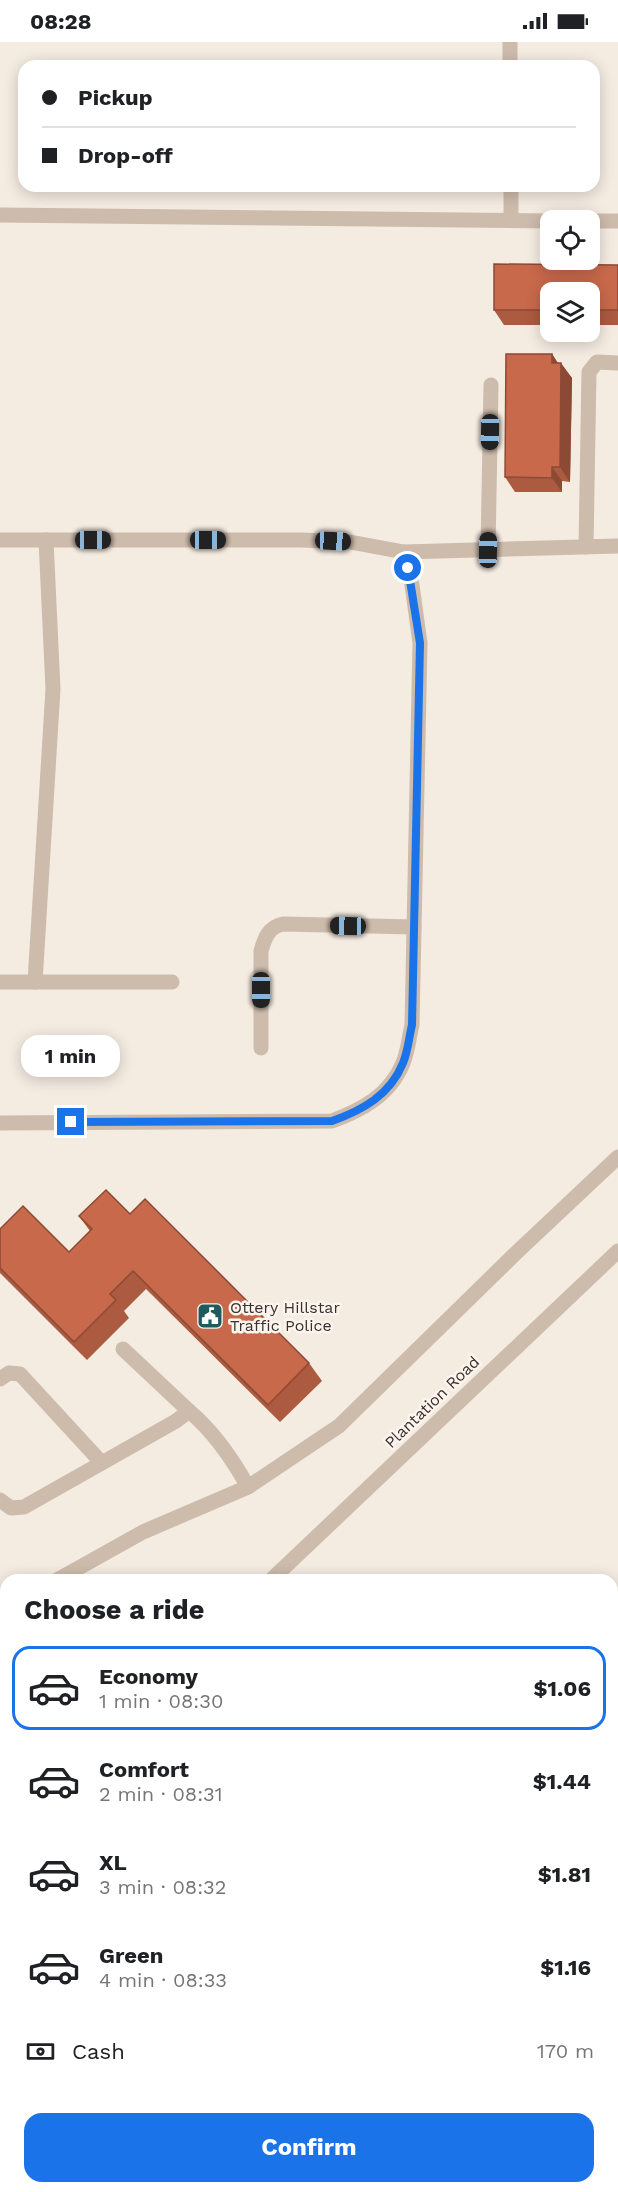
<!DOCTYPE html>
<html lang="en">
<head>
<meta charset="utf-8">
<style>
  body { margin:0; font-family:"Work Sans",sans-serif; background:#f2f2f2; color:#202124; height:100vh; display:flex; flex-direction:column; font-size:22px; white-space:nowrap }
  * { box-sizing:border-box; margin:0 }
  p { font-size:20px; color:#757577 }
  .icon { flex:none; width:33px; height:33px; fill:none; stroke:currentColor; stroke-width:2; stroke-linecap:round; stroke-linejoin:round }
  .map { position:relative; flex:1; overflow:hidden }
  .details { position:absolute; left:0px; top:1532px; width:618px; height:620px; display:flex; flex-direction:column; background:#fff; border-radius:18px 18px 0 0; box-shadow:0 3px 15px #0003 }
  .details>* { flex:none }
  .top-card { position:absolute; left:18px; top:18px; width:582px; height:132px; border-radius:18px; box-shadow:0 3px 15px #0003; display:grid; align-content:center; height:132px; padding:0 24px; background:#fff }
  .controls { position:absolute; left:540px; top:168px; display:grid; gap:12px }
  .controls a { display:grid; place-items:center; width:60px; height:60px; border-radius:12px; background:#fff; box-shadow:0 3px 15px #0003; font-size:30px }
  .end { position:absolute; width:27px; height:27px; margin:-14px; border:8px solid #1a73e8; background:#fff; box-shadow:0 0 0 3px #fff }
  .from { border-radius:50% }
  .bubble { position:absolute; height:42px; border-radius:18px; background:#fff; box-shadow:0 3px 15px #0003; font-size:20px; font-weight:700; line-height:42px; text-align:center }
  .car { position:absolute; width:18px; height:36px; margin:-18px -9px; border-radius:8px; box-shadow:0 0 4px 2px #0007; background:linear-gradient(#222 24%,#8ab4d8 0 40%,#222 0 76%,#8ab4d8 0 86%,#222 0) }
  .top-card b { display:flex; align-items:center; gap:21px; height:57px; font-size:22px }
  .top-card b+b { border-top:2px solid #e0e0e0 }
  .top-card i { width:15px; height:15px; background:#202124 }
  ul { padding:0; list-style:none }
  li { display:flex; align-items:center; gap:18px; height:84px; margin:0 12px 9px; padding:0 12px; border:3px solid transparent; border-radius:18px }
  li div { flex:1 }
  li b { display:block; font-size:22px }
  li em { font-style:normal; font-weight:700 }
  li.on { border-color:#1a73e8 }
  li>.icon { width:54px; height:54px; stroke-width:1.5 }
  h2 { padding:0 24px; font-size:27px; line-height:72px }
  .pay { display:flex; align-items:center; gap:15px; height:66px; padding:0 24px; font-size:22px }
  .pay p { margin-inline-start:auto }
  .action { display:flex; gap:12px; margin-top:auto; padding:12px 24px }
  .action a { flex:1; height:69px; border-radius:18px; background:#1a73e8; color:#fff; font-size:24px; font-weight:700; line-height:69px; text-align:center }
  .status { display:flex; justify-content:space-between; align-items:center; height:42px; padding:0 30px; background:#fff; direction:ltr }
  .status svg { height:16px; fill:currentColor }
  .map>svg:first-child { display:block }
</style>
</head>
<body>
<div class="status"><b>08:28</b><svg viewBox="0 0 49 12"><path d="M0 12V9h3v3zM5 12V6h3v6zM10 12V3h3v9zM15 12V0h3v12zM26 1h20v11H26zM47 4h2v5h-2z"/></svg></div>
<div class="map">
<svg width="618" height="2150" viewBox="0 0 618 2150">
  <rect width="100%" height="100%" fill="#f4ebe1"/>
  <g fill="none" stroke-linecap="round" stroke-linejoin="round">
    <g stroke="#cdbbac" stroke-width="15">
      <polyline points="510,0 510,24"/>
      <polyline points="511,144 511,178"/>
      <path d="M0 498H301L350 500 404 510 412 543 420 601 412 983C409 995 408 1009 403 1021 390 1053 362 1068 332 1079L0 1081"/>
      <polyline points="586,505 589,330 597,320 618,321"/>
      <polyline points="488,508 491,343"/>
      <polyline points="404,510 618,504"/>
      <polyline points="0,940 172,940"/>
      <polyline points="35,940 53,647 46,498"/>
      <path d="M261 1006V909C265 895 269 885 283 882L414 885"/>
      <polyline points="123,1307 189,1369"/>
      <polyline points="0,1337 9,1331 20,1332 101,1420"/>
      <path d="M0 1458 11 1466 24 1465 176 1379 189 1369C214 1390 232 1416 248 1445"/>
      <polyline points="57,1538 143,1490 248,1445 339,1384 517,1210 618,1115"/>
      <polyline points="0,1896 6,1891"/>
    </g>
    <g stroke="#cdbbac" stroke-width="15">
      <polyline points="0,173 550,179"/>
      <polyline points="590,179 618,179"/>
      <polyline points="271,1538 618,1209"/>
      <polyline points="0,1787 6,1782"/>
    </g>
    <g stroke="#3b302b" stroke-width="7">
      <g id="rail">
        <polyline points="612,1648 618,1642"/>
        <polyline points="612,1673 618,1668"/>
        <polyline points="0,2093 6,2089"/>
        <polyline points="70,2150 75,2145"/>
        <polyline points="98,2150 103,2145"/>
      </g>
    </g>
    <use href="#rail" stroke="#fbf5ee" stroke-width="4.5" stroke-dasharray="14" stroke-linecap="butt"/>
  </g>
  <g fill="#ac5a40">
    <polygon points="618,223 618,283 590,283 590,250 550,250 550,283 504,283 494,268"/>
    <polygon points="552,312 558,321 572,336 570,440 562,439 562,450 515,450 505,435"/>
    <polygon points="130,1172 309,1321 322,1339 280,1380 146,1247 124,1269 129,1276 87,1318 0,1231 0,1187 69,1210 90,1189 79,1174"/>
    <polygon points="618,1796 618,1853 612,1859 612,1801"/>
    <polygon points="612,1871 618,1877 618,1904 612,1897"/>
    <polygon points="618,1906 618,1966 612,1971 612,1912"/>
    <polygon points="618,1989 618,2062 615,2065 612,2061 612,1995"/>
    <polygon points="550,2145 574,2145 569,2150 555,2150"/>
  </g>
  <g fill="#8c4a34">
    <polygon points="552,312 561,326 561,321 572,336 570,440 560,425"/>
    <polygon points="552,425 562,439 562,450 552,436"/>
  </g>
  <g fill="#c8694b" stroke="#8c4a34" stroke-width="1.5">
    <polygon points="494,222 618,223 618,268 590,268 590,250 550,250 550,268 494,268"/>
    <polygon points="506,312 552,312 552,321 561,321 560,425 552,425 552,436 505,435"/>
    <polygon points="106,1148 130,1172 145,1157 309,1321 268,1363 133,1229 110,1252 116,1258 74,1300 0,1226 0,1187 23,1164 69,1210 92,1187 79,1174"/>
    <polygon points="618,1796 618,1840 616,1842 612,1838 612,1801"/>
    <polygon points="612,1871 618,1877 618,1900 612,1893"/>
    <polygon points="618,1906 618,1922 613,1926 618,1931 618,1937 612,1942 612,1912"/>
    <polygon points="618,1989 618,2033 612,2038 612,1995"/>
    <polygon points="243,2145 266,2145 271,2150 238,2150"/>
  </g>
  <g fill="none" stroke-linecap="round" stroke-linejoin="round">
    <path stroke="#1a73e8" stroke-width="8" d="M71 1080 332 1079C363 1068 390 1053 403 1021 408 1009 409 995 412 983L420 601 408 526"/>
  </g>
  <defs>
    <g id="civic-square" transform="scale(1.35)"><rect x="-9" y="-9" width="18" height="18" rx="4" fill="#1f5a5e" stroke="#fbf5ee"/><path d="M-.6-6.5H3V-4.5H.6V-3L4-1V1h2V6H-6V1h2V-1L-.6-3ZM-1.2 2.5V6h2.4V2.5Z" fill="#fff"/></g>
  </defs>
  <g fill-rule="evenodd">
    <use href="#civic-square" x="210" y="1274"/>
  </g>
  <g text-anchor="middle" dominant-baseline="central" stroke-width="5" stroke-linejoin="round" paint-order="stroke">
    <g font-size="16" fill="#3b302b" stroke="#fbf5ee" text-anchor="start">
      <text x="230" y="1265">Ottery Hillstar<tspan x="230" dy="18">Traffic Police</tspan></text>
    </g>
    <g font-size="16" fill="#3b302b" stroke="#fbf5ee">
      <text transform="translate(432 1360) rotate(-44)">Plantation Road</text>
    </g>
  </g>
</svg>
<div class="controls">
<a><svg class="icon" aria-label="locate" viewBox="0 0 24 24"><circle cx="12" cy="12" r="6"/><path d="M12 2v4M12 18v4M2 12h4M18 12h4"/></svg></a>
<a><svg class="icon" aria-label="layers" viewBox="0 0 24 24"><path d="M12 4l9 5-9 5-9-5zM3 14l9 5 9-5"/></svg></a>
</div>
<i class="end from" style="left:408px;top:526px"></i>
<i class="end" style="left:71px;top:1080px"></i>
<div class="bubble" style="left:21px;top:993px;width:99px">1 min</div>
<i class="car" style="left:490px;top:390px;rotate:181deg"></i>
<i class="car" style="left:93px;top:498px;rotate:90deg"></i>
<i class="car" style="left:208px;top:498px;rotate:90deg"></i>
<i class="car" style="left:333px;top:499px;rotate:93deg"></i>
<i class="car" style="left:488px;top:508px;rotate:1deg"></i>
<i class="car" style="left:348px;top:884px;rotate:271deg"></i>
<i class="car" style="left:261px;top:948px;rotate:180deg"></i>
<div class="top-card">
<b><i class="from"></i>Pickup</b>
<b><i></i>Drop-off</b>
</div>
<section class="details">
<h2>Choose a ride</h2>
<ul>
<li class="on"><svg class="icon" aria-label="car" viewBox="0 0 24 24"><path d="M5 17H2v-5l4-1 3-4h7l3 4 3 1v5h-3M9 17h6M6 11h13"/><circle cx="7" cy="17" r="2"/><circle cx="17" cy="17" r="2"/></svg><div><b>Economy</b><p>1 min · 08:30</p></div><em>$1.06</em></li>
<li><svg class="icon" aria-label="car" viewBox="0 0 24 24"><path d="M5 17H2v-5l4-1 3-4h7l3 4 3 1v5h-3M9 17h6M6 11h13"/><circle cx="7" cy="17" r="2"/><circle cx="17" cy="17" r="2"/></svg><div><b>Comfort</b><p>2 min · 08:31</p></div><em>$1.44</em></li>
<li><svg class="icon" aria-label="car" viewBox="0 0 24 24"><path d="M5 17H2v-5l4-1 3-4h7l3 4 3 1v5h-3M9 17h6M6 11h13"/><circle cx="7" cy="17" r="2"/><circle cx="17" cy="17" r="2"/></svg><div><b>XL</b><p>3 min · 08:32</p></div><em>$1.81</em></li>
<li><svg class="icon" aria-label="car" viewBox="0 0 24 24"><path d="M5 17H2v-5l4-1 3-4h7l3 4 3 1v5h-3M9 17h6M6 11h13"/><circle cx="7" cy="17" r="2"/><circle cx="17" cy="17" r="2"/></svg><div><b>Green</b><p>4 min · 08:33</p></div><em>$1.16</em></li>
</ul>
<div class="pay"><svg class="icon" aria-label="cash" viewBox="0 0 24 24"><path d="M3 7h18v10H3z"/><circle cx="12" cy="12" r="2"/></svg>Cash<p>170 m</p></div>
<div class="action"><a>Confirm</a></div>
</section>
</div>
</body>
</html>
